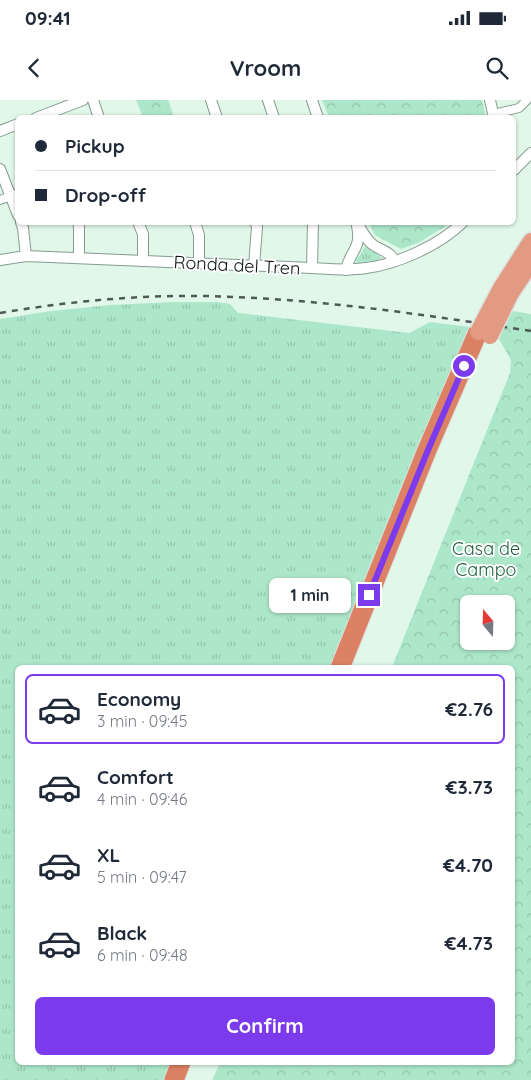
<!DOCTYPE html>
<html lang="en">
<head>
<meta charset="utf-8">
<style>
  body { margin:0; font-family:Quicksand,sans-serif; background:#f6f6f7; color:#1f2937; height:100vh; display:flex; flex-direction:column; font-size:19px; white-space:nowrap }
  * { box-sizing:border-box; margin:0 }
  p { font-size:16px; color:#747a83 }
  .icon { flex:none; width:28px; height:28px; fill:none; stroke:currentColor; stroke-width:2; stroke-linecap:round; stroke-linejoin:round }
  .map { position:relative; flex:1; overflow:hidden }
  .panel { position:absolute; left:15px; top:565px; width:500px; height:400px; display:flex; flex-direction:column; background:#fff; border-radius:8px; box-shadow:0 1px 4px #0004 }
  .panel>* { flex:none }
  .top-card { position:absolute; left:15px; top:15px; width:501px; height:110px; border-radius:8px; box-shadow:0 1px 4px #0004; display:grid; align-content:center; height:110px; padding:0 20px; background:#fff }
  .needle { width:32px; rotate:341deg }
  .tools { position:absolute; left:460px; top:495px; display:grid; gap:10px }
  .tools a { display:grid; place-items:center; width:55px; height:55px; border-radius:8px; background:#fff; box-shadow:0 1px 4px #0004; font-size:25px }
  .end { position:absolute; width:22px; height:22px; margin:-11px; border:6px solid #7c3aed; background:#fff; box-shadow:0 0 0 2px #fff }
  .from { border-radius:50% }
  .bubble { position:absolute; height:35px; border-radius:8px; background:#fff; box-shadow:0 1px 4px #0004; font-size:16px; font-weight:700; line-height:35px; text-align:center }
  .top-card b { display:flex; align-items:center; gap:18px; height:48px; font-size:19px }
  .top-card b+b { border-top:1px solid #e0e1e3 }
  .top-card i { width:12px; height:12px; background:#1f2937 }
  ul { padding:9px 0 0; list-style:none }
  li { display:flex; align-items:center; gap:15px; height:70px; margin:0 10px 8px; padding:0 10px; border:2px solid transparent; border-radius:8px }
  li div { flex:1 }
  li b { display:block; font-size:19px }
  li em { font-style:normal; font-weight:700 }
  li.selected { border-color:#7c3aed }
  li>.icon { width:45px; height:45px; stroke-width:1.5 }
  .cta { display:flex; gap:10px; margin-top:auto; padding:10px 20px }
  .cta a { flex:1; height:58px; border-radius:8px; background:#7c3aed; color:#fff; font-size:20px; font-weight:700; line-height:58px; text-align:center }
  .status { display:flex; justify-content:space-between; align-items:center; height:35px; padding:0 25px; background:#fff; direction:ltr }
  .status svg { height:14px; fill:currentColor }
  header { display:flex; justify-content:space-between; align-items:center; height:65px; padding:0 20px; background:#fff; font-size:22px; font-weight:700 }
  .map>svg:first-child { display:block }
</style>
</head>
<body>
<div class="status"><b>09:41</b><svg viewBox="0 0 49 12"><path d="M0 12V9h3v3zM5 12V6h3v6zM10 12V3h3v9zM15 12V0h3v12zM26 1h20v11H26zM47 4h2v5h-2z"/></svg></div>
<header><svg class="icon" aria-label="back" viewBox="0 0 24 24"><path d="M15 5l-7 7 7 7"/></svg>Vroom<svg class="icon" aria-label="search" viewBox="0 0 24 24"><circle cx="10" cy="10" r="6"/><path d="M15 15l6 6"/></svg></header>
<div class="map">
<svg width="531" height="980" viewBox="0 0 531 980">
  <defs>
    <pattern id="grass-tufts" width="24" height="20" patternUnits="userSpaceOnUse" patternTransform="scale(1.25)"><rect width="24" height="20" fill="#ade7c9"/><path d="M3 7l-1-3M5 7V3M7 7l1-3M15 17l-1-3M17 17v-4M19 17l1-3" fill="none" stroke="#94c5ac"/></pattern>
    <pattern id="forest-crowns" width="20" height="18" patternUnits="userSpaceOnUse" patternTransform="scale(1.25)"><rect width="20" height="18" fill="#ade7c9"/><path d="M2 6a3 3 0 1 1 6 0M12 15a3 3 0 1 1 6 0" fill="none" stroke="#94c5ac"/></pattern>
  </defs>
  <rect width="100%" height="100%" fill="#e0f7ea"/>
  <g fill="url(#grass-tufts)">
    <path d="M365 146C368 149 380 155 382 158L376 160 357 163 356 160 360 155Z"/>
    <polygon points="174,202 217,202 230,204 238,213 409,233 430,222 470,227 438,301 331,567 18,568 18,962 171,963 164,980 0,980 0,219 51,211 111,205"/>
  </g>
  <g fill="url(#forest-crowns)" fill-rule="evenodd">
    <polygon points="136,0 168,0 174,17 143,17"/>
    <polygon points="322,0 482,0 486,17 329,17"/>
    <polygon points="369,123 449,123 446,126 418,143 401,149 375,135"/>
    <path d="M512 211 531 214V980H212L220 963 512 962V568L392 567 510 273 511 260 499 239ZM469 504H506V541H469Z"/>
  </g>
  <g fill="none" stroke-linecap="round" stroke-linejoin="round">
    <g stroke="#869c90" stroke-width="10">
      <g id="pedestrian">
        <polyline points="493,14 519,8 527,0"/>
        <polyline points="0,100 18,93"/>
      </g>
    </g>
    <g stroke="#869c90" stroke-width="12">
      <g id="minor">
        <polyline points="93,0 99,18"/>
        <polyline points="211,0 217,18"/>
        <polyline points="268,0 274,18"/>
        <polyline points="312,0 318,18"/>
        <polyline points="490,0 494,18"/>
        <polyline points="36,18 83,0"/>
        <polyline points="0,31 18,24"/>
        <polyline points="0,69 18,115"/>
        <polyline points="514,70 531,53"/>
        <polyline points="21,122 23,128 26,156"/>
        <polyline points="78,122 79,126 79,158"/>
        <polyline points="138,122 143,134 143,161"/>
        <polyline points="195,122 199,135 199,163"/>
        <path d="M357 122C361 130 365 138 372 144 379 150 391 151 394 161"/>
        <path d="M0 160 26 156 312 168C330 169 348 171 366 168 398 164 440 145 463 122"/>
        <polyline points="254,166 257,127 255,122"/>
        <polyline points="312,168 313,122"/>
        <path d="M346 170C350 150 362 149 357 126"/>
      </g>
    </g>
    <g stroke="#dddede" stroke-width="19">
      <g id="trunk">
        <polyline points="501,188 531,141"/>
        <polyline points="511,193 531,163"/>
      </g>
    </g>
    <g stroke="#dddede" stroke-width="21">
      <g id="motorway">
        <polyline points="340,568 427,350 478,232"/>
        <polyline points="174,980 181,962"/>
      </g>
    </g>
    <use href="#pedestrian" stroke="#fff" stroke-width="8"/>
    <use href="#minor" stroke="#fff" stroke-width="10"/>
    <use href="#trunk" stroke="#e39a83" stroke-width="16"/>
    <use href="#motorway" stroke="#dc8164" stroke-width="19"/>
    <path stroke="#4e5a54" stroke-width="2.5" stroke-dasharray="6 6" stroke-linecap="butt" d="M0 213C77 200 156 193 234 197 334 201 432 216 531 231"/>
    <g stroke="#dddede" stroke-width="19" stroke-linecap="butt">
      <g id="trunk-bridge">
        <polyline points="478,232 501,188"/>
        <polyline points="490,236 511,193"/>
      </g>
    </g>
    <use href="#trunk-bridge" stroke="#e39a83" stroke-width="16"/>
  </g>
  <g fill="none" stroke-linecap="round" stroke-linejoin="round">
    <polyline stroke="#7c3aed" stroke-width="6" points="369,495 428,350 464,266"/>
  </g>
  <g text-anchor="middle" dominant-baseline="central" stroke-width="4" stroke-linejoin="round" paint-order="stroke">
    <g font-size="18" fill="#0c1410" stroke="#fefefe">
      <text transform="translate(237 165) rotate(3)">Ronda del Tren</text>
    </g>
    <g font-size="18" fill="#236146" stroke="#fefefe">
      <text x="486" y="448">Casa de<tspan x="486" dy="21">Campo</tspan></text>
    </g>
  </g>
</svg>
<div class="tools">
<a><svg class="needle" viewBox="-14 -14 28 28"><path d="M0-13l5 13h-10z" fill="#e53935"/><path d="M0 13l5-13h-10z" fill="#747a83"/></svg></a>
</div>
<i class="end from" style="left:464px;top:266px"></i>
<i class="end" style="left:369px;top:495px"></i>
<div class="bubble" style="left:269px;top:478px;width:82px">1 min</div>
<div class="top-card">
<b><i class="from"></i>Pickup</b>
<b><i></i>Drop-off</b>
</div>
<section class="panel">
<ul>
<li class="selected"><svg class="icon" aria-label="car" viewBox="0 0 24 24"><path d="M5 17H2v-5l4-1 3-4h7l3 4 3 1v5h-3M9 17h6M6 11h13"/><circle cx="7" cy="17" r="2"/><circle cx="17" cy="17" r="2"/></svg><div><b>Economy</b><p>3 min · 09:45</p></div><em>€2.76</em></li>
<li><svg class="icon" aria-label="car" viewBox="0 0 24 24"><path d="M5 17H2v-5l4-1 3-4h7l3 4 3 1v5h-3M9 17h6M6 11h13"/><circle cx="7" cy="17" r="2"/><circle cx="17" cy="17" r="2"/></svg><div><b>Comfort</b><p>4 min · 09:46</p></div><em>€3.73</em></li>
<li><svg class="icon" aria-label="car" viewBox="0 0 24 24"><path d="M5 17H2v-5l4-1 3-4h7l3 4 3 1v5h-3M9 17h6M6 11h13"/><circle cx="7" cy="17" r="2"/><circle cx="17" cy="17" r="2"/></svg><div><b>XL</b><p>5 min · 09:47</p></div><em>€4.70</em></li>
<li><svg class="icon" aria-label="car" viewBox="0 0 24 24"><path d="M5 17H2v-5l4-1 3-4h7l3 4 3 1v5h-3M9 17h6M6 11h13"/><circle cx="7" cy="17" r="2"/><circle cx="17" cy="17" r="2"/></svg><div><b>Black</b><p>6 min · 09:48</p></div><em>€4.73</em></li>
</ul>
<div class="cta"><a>Confirm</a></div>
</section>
</div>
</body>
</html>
